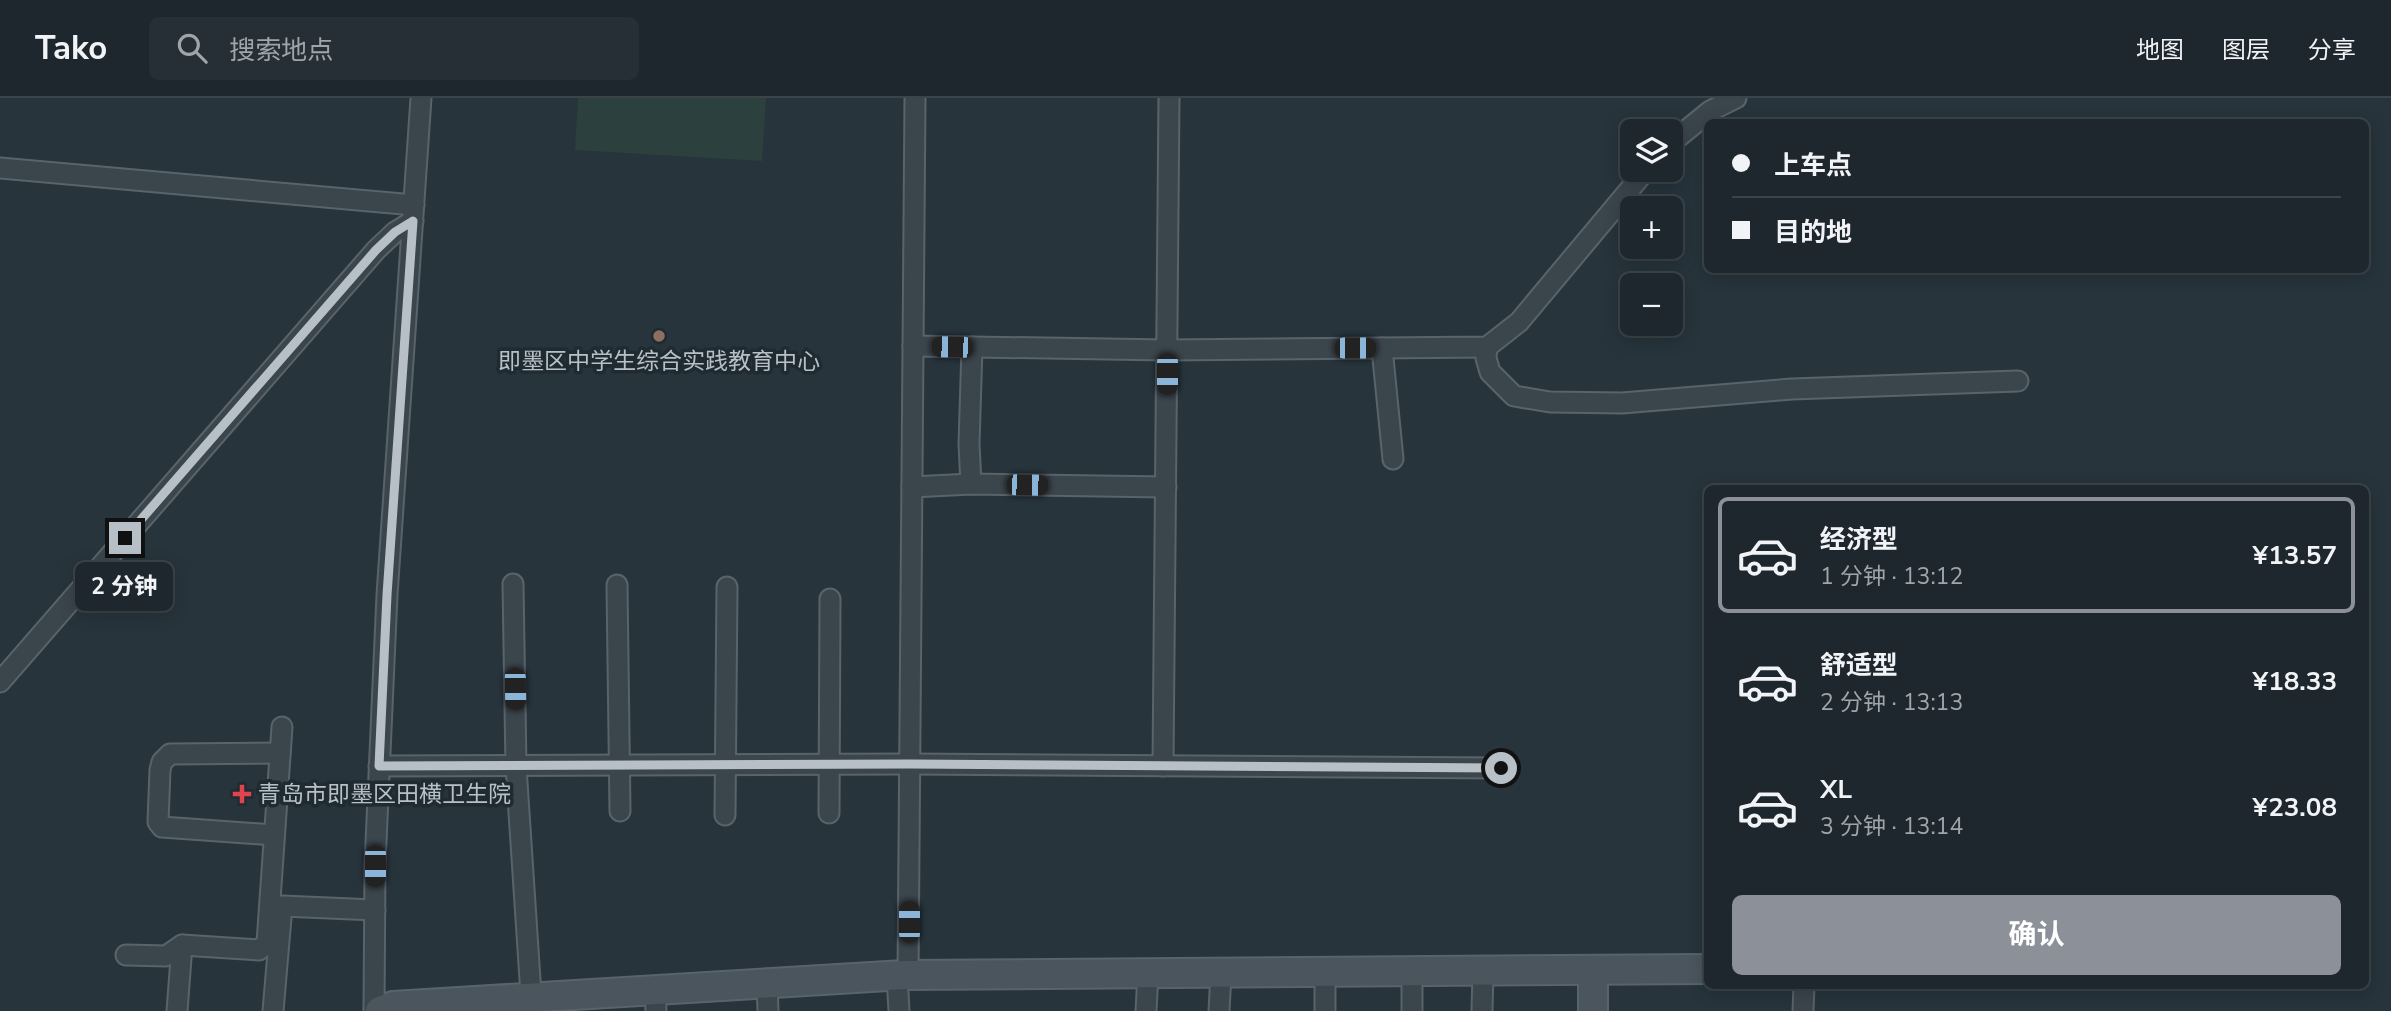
<!DOCTYPE html>
<html lang="zh">
<head>
<meta charset="utf-8">
<style>
  body { margin:0; font-family:"Nunito Sans","Noto Sans SC",sans-serif; background:#252f35; color:#f1f3f6; height:100vh; display:flex; flex-direction:column; font-size:26px; white-space:nowrap }
  * { box-sizing:border-box; margin:0 }
  p { font-size:23px; color:#a0a5aa }
  .icon { flex:none; width:38px; height:38px; fill:none; stroke:currentColor; stroke-width:2; stroke-linecap:round; stroke-linejoin:round }
  .map { position:relative; flex:1; overflow:hidden }
  .sheet { position:absolute; left:1704px; top:387px; width:665px; height:504px; display:flex; flex-direction:column; background:#1d272d; border-radius:10px; box-shadow:0 4px 18px #0003,0 0 0 2px #3b4449 }
  .sheet>* { flex:none }
  .hud { position:absolute; left:1704px; top:21px; width:665px; height:154px; border-radius:10px; box-shadow:0 4px 18px #0003,0 0 0 2px #3b4449; display:grid; align-content:center; height:154px; padding:0 28px; background:#1d272d }
  .buttons { position:absolute; left:1620px; top:21px; display:grid; gap:14px }
  .buttons a { display:grid; place-items:center; width:63px; height:63px; border-radius:10px; background:#1d272d; box-shadow:0 4px 18px #0003,0 0 0 2px #3b4449; font-size:35px }
  .end { position:absolute; width:32px; height:32px; margin:-16px; border:9px solid #b7c0c7; background:#111; box-shadow:0 0 0 4px #111 }
  .from { border-radius:50% }
  .bubble { position:absolute; height:49px; border-radius:10px; background:#1d272d; box-shadow:0 4px 18px #0003,0 0 0 2px #3b4449; font-size:23px; font-weight:700; line-height:49px; text-align:center }
  .car { position:absolute; width:21px; height:42px; margin:-21px -10px; border-radius:9px; box-shadow:0 0 5px 2px #0007; background:linear-gradient(#222 24%,#8ab4d8 0 40%,#222 0 76%,#8ab4d8 0 86%,#222 0) }
  .hud b { display:flex; align-items:center; gap:24px; height:66px; font-size:26px }
  .hud b+b { border-top:2px solid #3b4449 }
  .hud i { width:18px; height:18px; background:#f1f3f6 }
  ul { padding:12px 0 0; list-style:none }
  li { display:flex; align-items:center; gap:21px; height:116px; margin:0 14px 10px; padding:0 14px; border:4px solid transparent; border-radius:10px }
  li div { flex:1 }
  li b { display:block; font-size:26px }
  li em { font-style:normal; font-weight:700 }
  li.selected { border-color:#8c9099 }
  li>.icon { width:63px; height:63px; stroke-width:1.5 }
  .action { display:flex; gap:14px; margin-top:auto; padding:14px 28px }
  .action a { flex:1; height:80px; border-radius:10px; background:#8c9099; color:#fff; font-size:28px; font-weight:700; line-height:80px; text-align:center }
  header { display:flex; align-items:center; gap:42px; box-sizing:border-box; height:98px; padding:0 35px; background:#1d272d; border-bottom:2px solid #3b4449 }
  header strong { font-size:33px }
  nav { display:flex; gap:38px; margin-inline-start:auto; font-size:24px }
  .search { width:490px; height:63px; background:#252f35; display:flex; align-items:center; gap:18px; box-sizing:border-box; padding:0 24px; border-radius:10px; color:#a0a5aa; font-size:26px }
  .map>svg:first-child { display:block }
</style>
</head>
<body>
<header>
<strong>Tako</strong>
<div class="search"><svg class="icon" aria-label="search" viewBox="0 0 24 24"><circle cx="10" cy="10" r="6"/><path d="M15 15l6 6"/></svg>搜索地点</div>
<nav><a>地图</a><a>图层</a><a>分享</a></nav>
</header>
<div class="map">
<svg width="2391" height="913" viewBox="0 0 2391 913">
  <rect width="100%" height="100%" fill="#27343c"/>
  <polygon fill="#2c413d" points="578,0 766,0 762,63 575,52"/>
  <g fill="none" stroke-linecap="round" stroke-linejoin="round">
    <g stroke="#59636a" stroke-width="23">
      <g id="street">
        <polyline points="1671,45 1710,13 1736,0"/>
        <polyline points="0,70 414,107"/>
        <polyline points="913,248 1167,252 1487,249 1519,224 1646,72"/>
        <polyline points="1487,249 1486,260 1490,274 1514,298 1550,304 1622,305 1792,291 2018,283"/>
        <polyline points="1382,250 1393,361"/>
        <polyline points="971,386 969,346 972,249"/>
        <polyline points="912,389 971,386 1166,389"/>
        <polyline points="513,486 516,669 532,912"/>
        <polyline points="617,487 620,713"/>
        <polyline points="0,584 376,152 395,134 413,123"/>
        <polyline points="379,668 910,666 1501,670"/>
        <polyline points="1163,668 1169,0"/>
        <polyline points="829,715 830,501"/>
        <polyline points="725,717 727,489"/>
        <polyline points="274,737 162,729 158,724 160,672 162,664 170,656 280,655"/>
        <polyline points="126,857 166,858 182,847 259,852 267,845 282,629"/>
        <polyline points="1325,874 1325,913"/>
        <polyline points="897,877 899,913"/>
        <polyline points="908,877 915,0"/>
        <polyline points="767,885 768,913"/>
        <polyline points="655,892 656,913"/>
        <polyline points="177,913 182,847"/>
        <polyline points="273,913 282,808 375,812"/>
        <polyline points="374,913 375,767 387,497 421,0"/>
        <polyline points="1146,913 1148,875"/>
        <polyline points="1219,913 1221,875"/>
        <polyline points="1412,913 1412,873"/>
        <polyline points="1482,913 1483,873"/>
        <polyline points="1803,913 1804,887"/>
      </g>
    </g>
    <g stroke="#59636a" stroke-width="32">
      <g id="secondary">
        <polyline points="380,913 393,908 904,877 1708,871"/>
        <polyline points="1593,913 1593,872"/>
      </g>
    </g>
    <use href="#street" stroke="#3b454c" stroke-width="19"/>
    <use href="#secondary" stroke="#4a555e" stroke-width="28"/>
  </g>
  <g fill="none" stroke-linecap="round" stroke-linejoin="round">
    <polyline stroke="#b7c0c7" stroke-width="9" points="125,440 376,152 395,134 413,123 387,497 379,668 910,666 1501,670"/>
  </g>
  <circle fill="#8d6e63" stroke="#202a31" stroke-width="2.5" cx="659" cy="238" r="7"/>
  <path fill="#e0444e" stroke="#202a31" stroke-width="2.5" d="M238.5 685.5h7v7h7v7h-7v7h-7v-7h-7v-7h7z"/>
  <g text-anchor="middle" dominant-baseline="central" stroke-width="7" stroke-linejoin="round" paint-order="stroke">
    <g font-size="23" fill="#b7c0c7" stroke="#202a31">
      <text x="659" y="263">即墨区中学生综合实践教育中心</text>
      <text x="258" y="696" text-anchor="start">青岛市即墨区田横卫生院</text>
    </g>
  </g>
</svg>
<div class="buttons">
<a><svg class="icon" aria-label="layers" viewBox="0 0 24 24"><path d="M12 4l9 5-9 5-9-5zM3 14l9 5 9-5"/></svg></a>
<a>+</a>
<a>−</a>
</div>
<i class="end from" style="left:1501px;top:670px"></i>
<i class="end" style="left:125px;top:440px"></i>
<div class="bubble" style="left:75px;top:464px;width:98px">2 分钟</div>
<i class="car" style="left:952px;top:249px;rotate:271deg"></i>
<i class="car" style="left:1355px;top:250px;rotate:90deg"></i>
<i class="car" style="left:1167px;top:276px;rotate:180deg"></i>
<i class="car" style="left:1027px;top:387px;rotate:91deg"></i>
<i class="car" style="left:515px;top:591px;rotate:179deg"></i>
<i class="car" style="left:375px;top:768px;rotate:180deg"></i>
<i class="car" style="left:909px;top:824px;rotate:0deg"></i>
<div class="hud">
<b><i class="from"></i>上车点</b>
<b><i></i>目的地</b>
</div>
<section class="sheet">
<ul>
<li class="selected"><svg class="icon" aria-label="car" viewBox="0 0 24 24"><path d="M5 17H2v-5l4-1 3-4h7l3 4 3 1v5h-3M9 17h6M6 11h13"/><circle cx="7" cy="17" r="2"/><circle cx="17" cy="17" r="2"/></svg><div><b>经济型</b><p>1 分钟 · 13:12</p></div><em>¥13.57</em></li>
<li><svg class="icon" aria-label="car" viewBox="0 0 24 24"><path d="M5 17H2v-5l4-1 3-4h7l3 4 3 1v5h-3M9 17h6M6 11h13"/><circle cx="7" cy="17" r="2"/><circle cx="17" cy="17" r="2"/></svg><div><b>舒适型</b><p>2 分钟 · 13:13</p></div><em>¥18.33</em></li>
<li><svg class="icon" aria-label="car" viewBox="0 0 24 24"><path d="M5 17H2v-5l4-1 3-4h7l3 4 3 1v5h-3M9 17h6M6 11h13"/><circle cx="7" cy="17" r="2"/><circle cx="17" cy="17" r="2"/></svg><div><b>XL</b><p>3 分钟 · 13:14</p></div><em>¥23.08</em></li>
</ul>
<div class="action"><a>确认</a></div>
</section>
</div>
</body>
</html>
